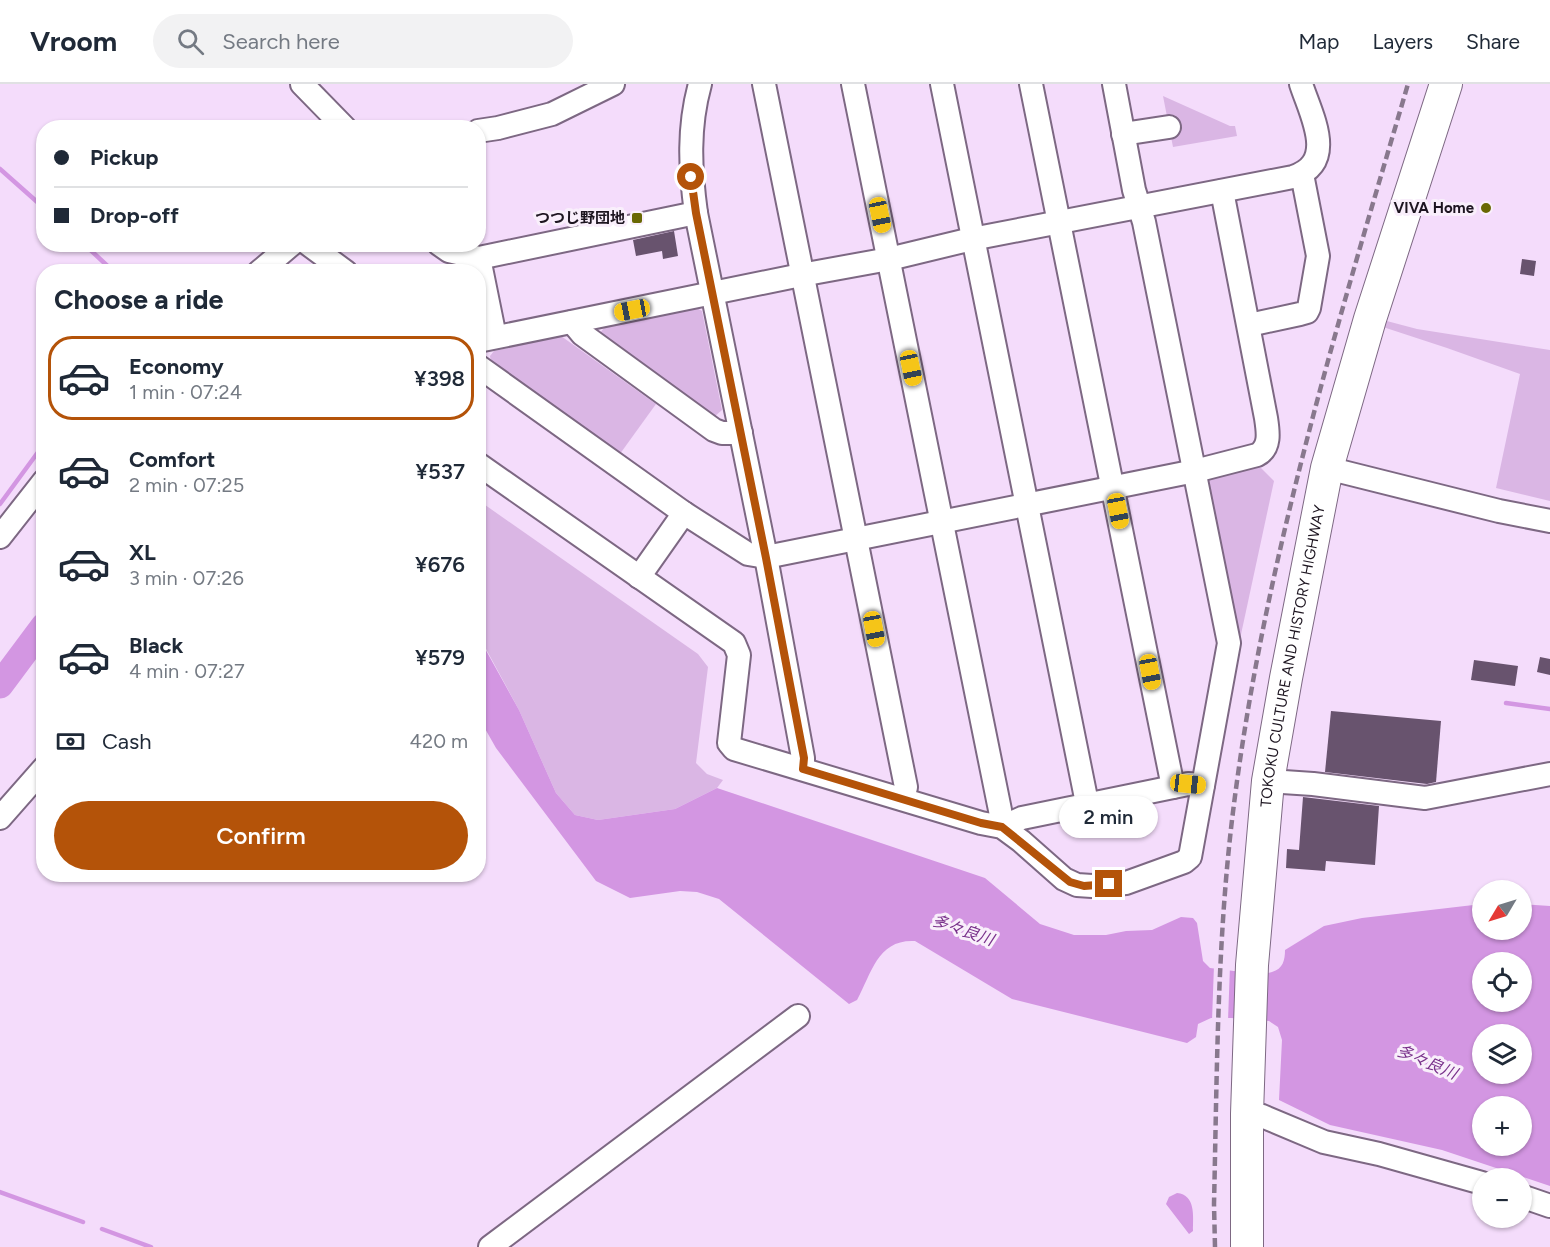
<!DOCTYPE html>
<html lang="en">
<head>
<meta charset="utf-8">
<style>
  body { margin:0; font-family:Figtree,"Noto Sans JP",sans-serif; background:#f2f2f3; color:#1f2937; height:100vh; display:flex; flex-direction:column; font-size:22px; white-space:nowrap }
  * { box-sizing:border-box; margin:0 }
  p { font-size:20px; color:#747a83 }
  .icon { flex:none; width:33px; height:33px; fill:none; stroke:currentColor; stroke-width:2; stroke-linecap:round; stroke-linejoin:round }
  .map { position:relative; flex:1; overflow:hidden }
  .sheet { position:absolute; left:36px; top:180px; width:450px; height:618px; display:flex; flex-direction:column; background:#fff; border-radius:24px; box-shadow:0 2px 4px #0004 }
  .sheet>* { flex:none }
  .hud { position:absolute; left:36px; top:36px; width:450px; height:132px; border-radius:24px; box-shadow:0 2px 4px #0004; display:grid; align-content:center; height:132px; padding:0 18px; background:#fff }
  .needle { width:39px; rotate:232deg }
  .fabs { position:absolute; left:1472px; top:796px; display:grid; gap:12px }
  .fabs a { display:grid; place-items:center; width:60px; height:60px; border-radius:50%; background:#fff; box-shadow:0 2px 4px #0004; font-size:30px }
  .end { position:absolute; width:27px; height:27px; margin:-14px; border:8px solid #b45309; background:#fff; box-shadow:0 0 0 3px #fff }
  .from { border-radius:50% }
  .bubble { position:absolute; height:42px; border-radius:21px; background:#fff; box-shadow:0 2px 4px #0004; font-size:20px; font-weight:600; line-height:42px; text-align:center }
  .car { position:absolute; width:18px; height:36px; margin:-18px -9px; border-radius:8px; box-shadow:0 0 4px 2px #0007; background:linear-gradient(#f5c518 24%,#345 0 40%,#f5c518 0 76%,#345 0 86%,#f5c518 0) }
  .hud b { display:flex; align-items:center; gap:21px; height:57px; font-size:22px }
  .hud b+b { border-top:2px solid #e0e1e3 }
  .hud i { width:15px; height:15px; background:#1f2937 }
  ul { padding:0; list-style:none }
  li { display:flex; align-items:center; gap:18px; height:84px; margin:0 12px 9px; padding:0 6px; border:3px solid transparent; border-radius:24px }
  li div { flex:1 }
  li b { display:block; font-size:22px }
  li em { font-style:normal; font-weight:600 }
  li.on { border-color:#b45309 }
  li>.icon { width:54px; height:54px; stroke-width:1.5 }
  h2 { padding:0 18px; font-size:27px; line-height:72px }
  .pay { display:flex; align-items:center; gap:15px; height:66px; padding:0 18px; font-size:22px }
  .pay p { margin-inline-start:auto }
  .cta { display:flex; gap:12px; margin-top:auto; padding:12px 18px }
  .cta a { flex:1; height:69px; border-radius:36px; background:#b45309; color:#fff; font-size:24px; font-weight:600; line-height:69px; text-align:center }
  header { display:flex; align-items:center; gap:36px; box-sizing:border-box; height:84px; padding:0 30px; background:#fff; border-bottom:2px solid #e0e1e3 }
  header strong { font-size:28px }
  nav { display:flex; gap:33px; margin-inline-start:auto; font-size:21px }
  .search { width:420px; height:54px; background:#f2f2f3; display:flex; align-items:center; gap:15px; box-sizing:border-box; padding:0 21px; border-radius:33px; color:#747a83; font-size:22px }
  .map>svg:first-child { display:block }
</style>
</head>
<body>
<header>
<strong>Vroom</strong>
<div class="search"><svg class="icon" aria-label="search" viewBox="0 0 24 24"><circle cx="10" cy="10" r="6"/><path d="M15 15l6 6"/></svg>Search here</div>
<nav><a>Map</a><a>Layers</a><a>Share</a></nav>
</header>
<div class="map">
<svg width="1550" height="1163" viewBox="0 0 1550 1163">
  <rect width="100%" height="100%" fill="#f4dcfb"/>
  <g fill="#dab6e4">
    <polygon points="1163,12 1230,42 1235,42 1237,52 1173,63"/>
    <polygon points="695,223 702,227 722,326 714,333 599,250 604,244"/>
    <polygon points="1383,236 1417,245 1550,266 1550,417 1496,404 1520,290 1447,264 1383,243"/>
    <polygon points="561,252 656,320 617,374 491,278 490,272 494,267"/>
    <polygon points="1257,380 1274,397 1240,555 1237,555 1203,399 1209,390"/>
    <polygon points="478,416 698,570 708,583 696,679 707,690 723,696 717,704 675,725 598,736 575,731 556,709 519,626 479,552"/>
  </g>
  <g fill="#d396e2" fill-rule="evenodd">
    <path d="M478 552 519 626 556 709 575 731 598 736 675 725 717 704 985 794 1040 840 1074 851H1106L1126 847 1152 846 1181 833 1193 834 1197 839 1203 877 1210 884C1222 885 1263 892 1272 888 1283 885 1285 876 1285 866L1324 842 1362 834 1482 820V846H1521V820L1550 822V1102L1442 1066 1330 1041 1279 1016 1282 956 1278 943 1269 937 1231 934H1211L1198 940 1196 953 1187 959 1012 915 915 857C878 855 872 888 857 916L849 920 719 815 697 808 680 807 630 814 596 797 496 664 479 634ZM1482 879H1521V918H1482ZM1482 951H1521V990H1482ZM1482 1023H1521V1062H1482Z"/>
    <path d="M1177 1109C1196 1111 1193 1132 1193 1147L1189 1150 1166 1120 1169 1113Z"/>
  </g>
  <polygon fill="#f4dcfb" points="1214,881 1230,882 1228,937 1212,937"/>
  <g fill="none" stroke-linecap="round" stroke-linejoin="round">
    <g stroke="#d396e2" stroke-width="4.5">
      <polyline points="0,85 44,124"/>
      <polyline points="84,160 114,188"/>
      <polyline points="0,420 44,360"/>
      <polyline points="1506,619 1550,625"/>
      <polyline points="0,1108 83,1138"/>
      <polyline points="102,1145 151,1163"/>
    </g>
    <polyline stroke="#d396e2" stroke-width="27" points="0,601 44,542"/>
  </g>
  <g fill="#68536e">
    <polygon points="674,147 678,172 663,175 662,167 636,172 633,156"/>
    <polygon points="1522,175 1536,177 1534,192 1520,190"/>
    <polygon points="1540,573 1550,575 1550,591 1537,588"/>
    <polygon points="1474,576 1518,582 1515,602 1471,596"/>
    <polygon points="1331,627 1441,637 1436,698 1427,700 1325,688"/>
    <polygon points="1303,713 1379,722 1375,781 1326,777 1325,787 1286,784 1287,765 1299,766"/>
  </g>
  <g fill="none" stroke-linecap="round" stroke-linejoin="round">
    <g stroke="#7d6883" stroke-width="26">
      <g id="minor">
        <polyline points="302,0 345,44"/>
        <path d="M700 0C688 43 690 85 696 129L766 473 803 674V685"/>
        <polyline points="764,0 906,703 903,715"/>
        <polyline points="853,0 1000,726 1002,743 1022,734 1188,700 1203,701"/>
        <polyline points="942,0 1087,719"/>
        <polyline points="1031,0 1173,703"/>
        <polyline points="478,47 498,44 552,30 613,0"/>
        <polyline points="1123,50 1169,43"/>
        <polyline points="308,160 346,188"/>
        <polyline points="439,160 449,167 479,174 696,129"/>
        <polyline points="479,174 495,253"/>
        <polyline points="259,188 292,160"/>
        <polyline points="572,238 582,250 714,346 722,349 741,349"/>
        <polyline points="1249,241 1300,230 1307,228 1309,224 1318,172 1302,90"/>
        <path d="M478 257 801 191 889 175 972 155 1293 93C1338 78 1311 31 1301 0"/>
        <path d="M478 282 684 429 748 470 766 473 1195 387 1257 371C1271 364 1268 347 1266 334L1222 107"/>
        <polyline points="478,380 734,559 739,571 729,659 734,665 981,739 1002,743 1021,757 1064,795 1077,801 1092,802 1126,799 1184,778 1190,773 1229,559 1144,138 1134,106 1114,0"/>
        <polyline points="1327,384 1499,427 1550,437"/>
        <polyline points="0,453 44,397"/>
        <polyline points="639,493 684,429"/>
        <polyline points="1268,697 1313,700 1425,714 1550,690"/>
        <polyline points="0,734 44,684"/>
        <polyline points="1247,1030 1262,1032 1324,1058 1379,1070 1482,1099"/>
        <polyline points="1521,1112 1550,1122"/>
        <polyline points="490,1163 798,932"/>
      </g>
    </g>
    <g stroke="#7d6883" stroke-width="34">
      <g id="highway">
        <path id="s1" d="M1247 1163V1030L1252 881 1268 697 1286 594 1327 384 1370 235 1446 0"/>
      </g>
    </g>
    <use href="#minor" stroke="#fff" stroke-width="22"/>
    <use href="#highway" stroke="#fff" stroke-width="32"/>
    <path stroke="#88788d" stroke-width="4.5" stroke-dasharray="9 4.5" stroke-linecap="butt" d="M1215 1163 1214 1120C1217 992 1217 863 1232 736 1262 485 1337 242 1408 0"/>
  </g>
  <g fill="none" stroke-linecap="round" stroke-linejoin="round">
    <polyline stroke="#b45309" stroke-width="8" points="691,93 696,129 766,474 804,674 803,685 981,739 1002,743 1070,798 1084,802 1109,800"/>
  </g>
  <g fill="#696803" stroke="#f9effb" stroke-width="2">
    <circle cx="1486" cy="124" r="6"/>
    <rect x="631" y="128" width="12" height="12" rx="3"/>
  </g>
  <g text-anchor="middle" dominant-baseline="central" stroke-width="6" stroke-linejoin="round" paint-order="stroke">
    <g font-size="15" font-weight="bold" fill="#1d1520" stroke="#f9effb" text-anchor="end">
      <text x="1474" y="124">VIVA Home</text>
      <text x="625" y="134">つつじ野団地</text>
    </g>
    <g font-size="15" fill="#1d1520" stroke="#f9effb">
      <text stroke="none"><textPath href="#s1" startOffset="594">TOKOKU CULTURE AND HISTORY HIGHWAY</textPath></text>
    </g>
    <g font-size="16" font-style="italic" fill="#79318b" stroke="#f9effb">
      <text transform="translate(963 846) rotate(19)">多々良川</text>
      <text transform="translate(1427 978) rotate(23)">多々良川</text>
    </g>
  </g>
</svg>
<div class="fabs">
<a><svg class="needle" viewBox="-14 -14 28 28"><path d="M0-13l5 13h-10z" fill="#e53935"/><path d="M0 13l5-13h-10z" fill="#747a83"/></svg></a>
<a><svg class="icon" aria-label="locate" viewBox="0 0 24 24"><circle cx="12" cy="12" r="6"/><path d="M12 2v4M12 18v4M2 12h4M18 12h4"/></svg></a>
<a><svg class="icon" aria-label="layers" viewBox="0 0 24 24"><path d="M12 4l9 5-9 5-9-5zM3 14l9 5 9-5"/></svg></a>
<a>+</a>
<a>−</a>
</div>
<i class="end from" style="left:691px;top:93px"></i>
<i class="end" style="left:1109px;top:800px"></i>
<div class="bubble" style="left:1059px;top:712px;width:99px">2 min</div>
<i class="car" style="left:880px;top:131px;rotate:168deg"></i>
<i class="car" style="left:632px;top:226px;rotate:259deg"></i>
<i class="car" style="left:911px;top:284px;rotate:168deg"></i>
<i class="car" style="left:1118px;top:427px;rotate:169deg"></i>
<i class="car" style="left:874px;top:545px;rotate:169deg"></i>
<i class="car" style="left:1150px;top:588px;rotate:169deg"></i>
<i class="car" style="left:1188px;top:700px;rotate:96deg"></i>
<div class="hud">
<b><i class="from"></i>Pickup</b>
<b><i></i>Drop-off</b>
</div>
<section class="sheet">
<h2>Choose a ride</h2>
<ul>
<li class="on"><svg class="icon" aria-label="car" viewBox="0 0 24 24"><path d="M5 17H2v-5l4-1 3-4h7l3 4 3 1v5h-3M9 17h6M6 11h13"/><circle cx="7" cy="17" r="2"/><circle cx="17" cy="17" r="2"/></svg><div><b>Economy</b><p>1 min · 07:24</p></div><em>¥398</em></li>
<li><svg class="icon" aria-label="car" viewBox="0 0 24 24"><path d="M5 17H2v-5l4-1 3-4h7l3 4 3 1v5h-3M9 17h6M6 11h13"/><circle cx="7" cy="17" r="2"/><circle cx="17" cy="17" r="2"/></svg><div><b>Comfort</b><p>2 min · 07:25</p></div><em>¥537</em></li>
<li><svg class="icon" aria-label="car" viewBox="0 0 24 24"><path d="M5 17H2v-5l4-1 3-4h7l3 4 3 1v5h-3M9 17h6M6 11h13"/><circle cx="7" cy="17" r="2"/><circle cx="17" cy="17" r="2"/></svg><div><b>XL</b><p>3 min · 07:26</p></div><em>¥676</em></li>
<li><svg class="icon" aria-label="car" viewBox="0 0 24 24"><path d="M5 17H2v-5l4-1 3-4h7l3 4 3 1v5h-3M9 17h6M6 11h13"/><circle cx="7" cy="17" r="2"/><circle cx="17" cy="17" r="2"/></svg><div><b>Black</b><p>4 min · 07:27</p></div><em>¥579</em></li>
</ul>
<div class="pay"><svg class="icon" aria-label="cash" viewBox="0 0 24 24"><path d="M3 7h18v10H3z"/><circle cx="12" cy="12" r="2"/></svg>Cash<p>420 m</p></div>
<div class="cta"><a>Confirm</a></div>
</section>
</div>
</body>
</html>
